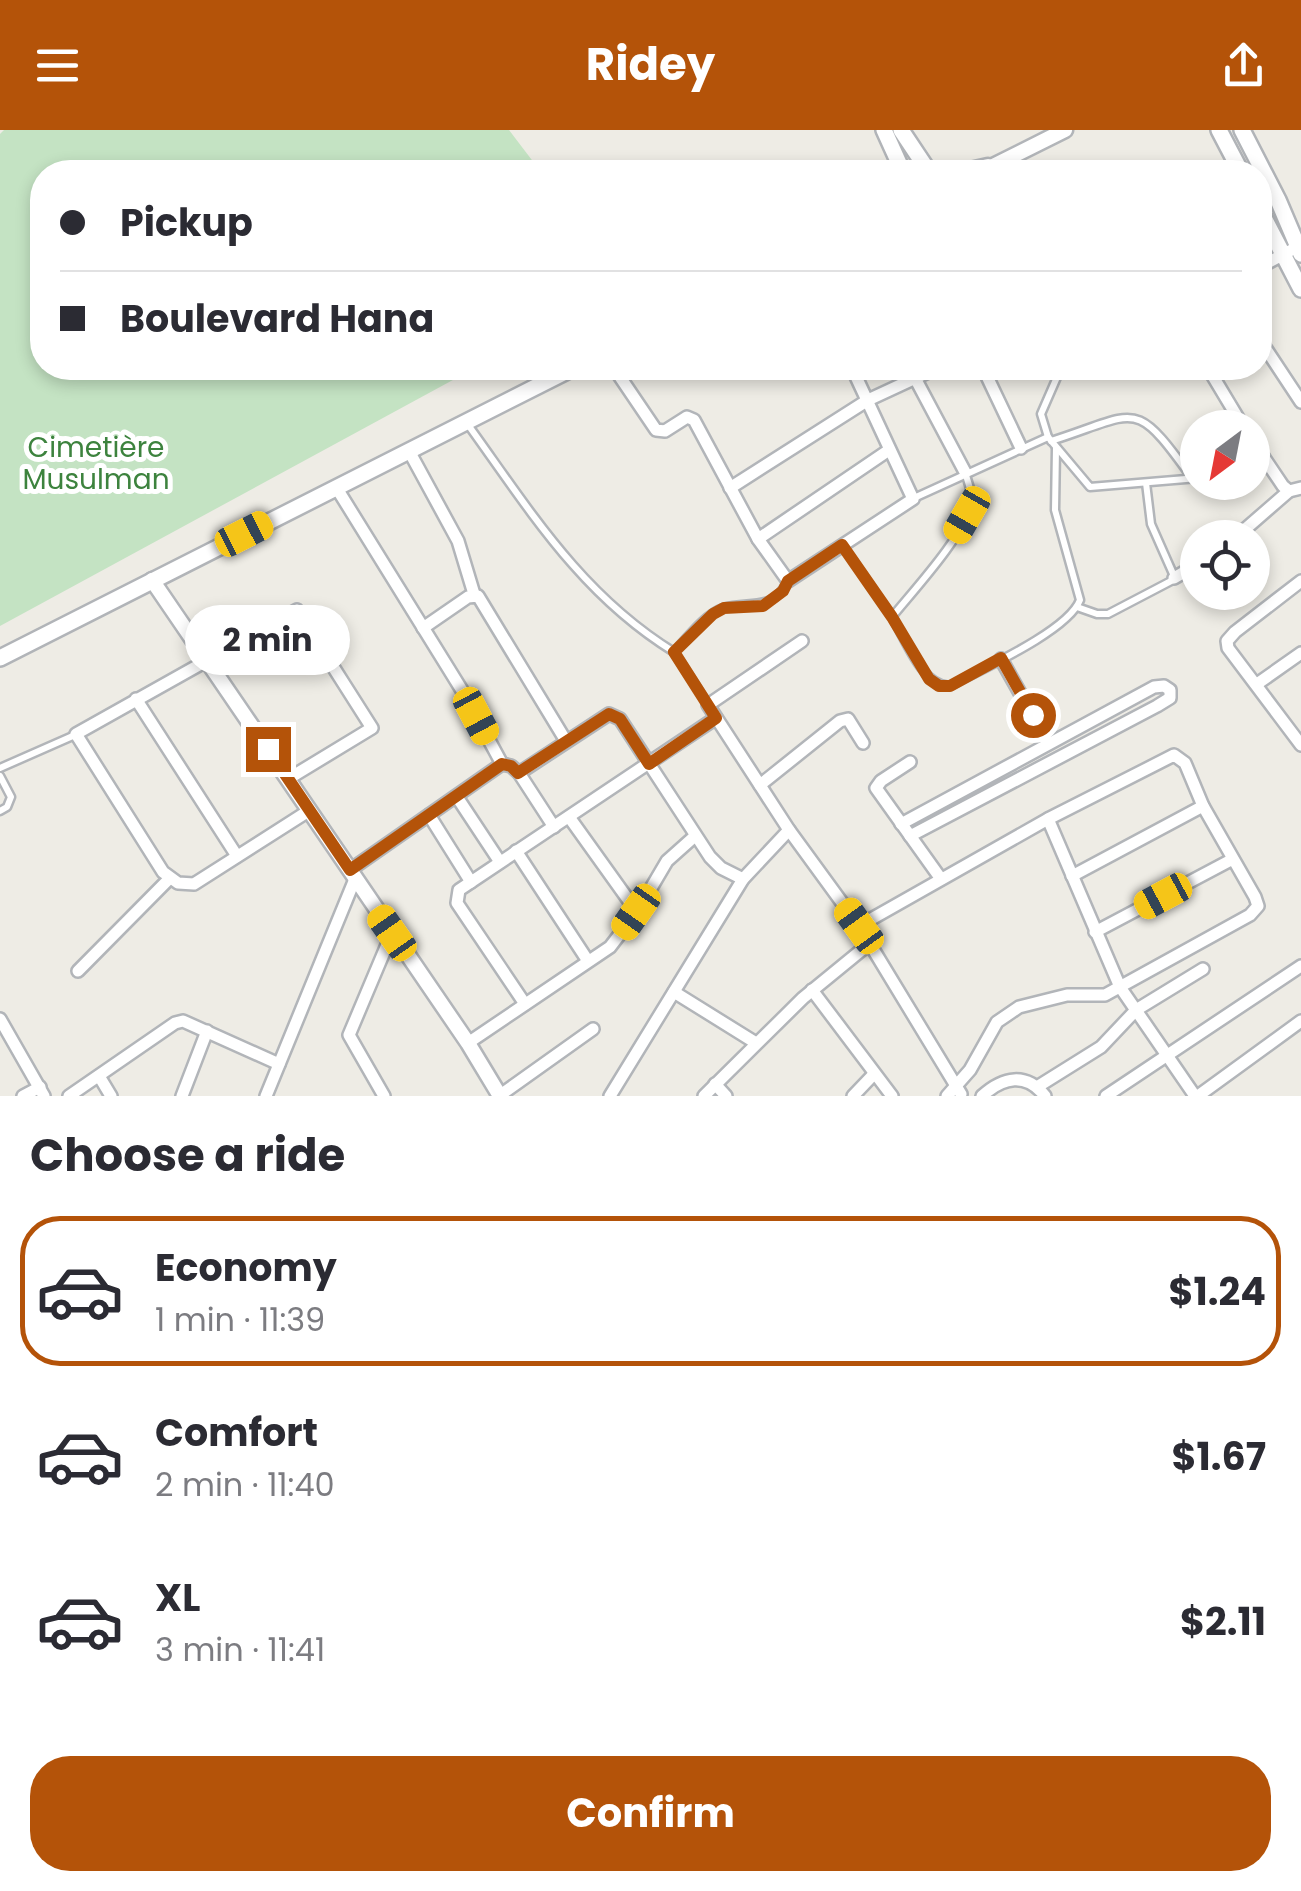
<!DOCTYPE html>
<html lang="en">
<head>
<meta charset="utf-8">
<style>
  body { margin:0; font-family:Poppins,sans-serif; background:#f7f7f7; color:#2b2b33; height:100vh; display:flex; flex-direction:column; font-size:38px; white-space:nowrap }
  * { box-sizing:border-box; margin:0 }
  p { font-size:32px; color:#7c7c81 }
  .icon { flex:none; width:55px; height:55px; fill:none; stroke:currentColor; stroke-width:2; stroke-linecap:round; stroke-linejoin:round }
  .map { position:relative; height:966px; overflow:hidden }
  .drawer { display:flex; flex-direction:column; background:#fff; flex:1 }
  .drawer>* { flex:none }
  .top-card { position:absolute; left:30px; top:30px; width:1242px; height:220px; border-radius:40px; box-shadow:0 5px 15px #0003; display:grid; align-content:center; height:220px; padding:0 30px; background:#fff }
  .needle { width:65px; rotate:212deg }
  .tools { position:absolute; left:1180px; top:280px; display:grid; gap:20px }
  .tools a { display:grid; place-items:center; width:90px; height:90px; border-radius:50%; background:#fff; box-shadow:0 5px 15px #0003; font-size:50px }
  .end { position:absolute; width:45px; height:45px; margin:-22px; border:12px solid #b45309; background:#fff; box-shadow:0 0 0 5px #fff }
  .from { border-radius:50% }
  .bubble { position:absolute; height:70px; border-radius:35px; background:#fff; box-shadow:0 5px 15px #0003; font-size:32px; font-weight:700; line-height:70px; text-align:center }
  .car { position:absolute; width:30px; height:60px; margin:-30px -15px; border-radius:12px; box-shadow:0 0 8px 2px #0007; background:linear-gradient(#f5c518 24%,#345 0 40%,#f5c518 0 76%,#345 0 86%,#f5c518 0) }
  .top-card b { display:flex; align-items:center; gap:35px; height:95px; font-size:38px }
  .top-card b+b { border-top:2px solid #e1e1e2 }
  .top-card i { width:25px; height:25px; background:#2b2b33 }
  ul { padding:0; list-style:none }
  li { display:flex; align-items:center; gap:30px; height:150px; margin:0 20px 15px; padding:0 10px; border:5px solid transparent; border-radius:40px }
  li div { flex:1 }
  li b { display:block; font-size:38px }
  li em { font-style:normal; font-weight:700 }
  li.on { border-color:#b45309 }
  li>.icon { width:90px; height:90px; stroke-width:1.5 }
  h2 { padding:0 30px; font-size:45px; line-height:120px }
  .button { display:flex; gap:20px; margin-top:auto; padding:20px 30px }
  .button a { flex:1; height:115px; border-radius:40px; background:#b45309; color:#fff; font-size:40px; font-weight:700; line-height:115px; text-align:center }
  header { display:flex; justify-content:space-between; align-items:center; height:130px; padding:0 30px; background:#b45309; color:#fff; font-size:45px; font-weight:700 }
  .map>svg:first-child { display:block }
</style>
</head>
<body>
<header><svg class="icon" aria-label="menu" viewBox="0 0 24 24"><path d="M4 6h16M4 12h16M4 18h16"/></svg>Ridey<svg class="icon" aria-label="share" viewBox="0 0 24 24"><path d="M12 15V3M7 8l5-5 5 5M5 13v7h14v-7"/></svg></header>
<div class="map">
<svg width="1301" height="966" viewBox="0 0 1301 966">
  <rect width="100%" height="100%" fill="#eeece5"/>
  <polygon fill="#c4e3c3" points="4,0 509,0 541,42 42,42 42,238 475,238 0,496 0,4"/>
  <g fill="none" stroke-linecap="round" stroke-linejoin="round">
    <g stroke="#b2b5b9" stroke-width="11">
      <g id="service">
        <path d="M466 292C529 379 580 464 674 522"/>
        <polyline points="1048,307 1041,284 1061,238"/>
        <path d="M1051 311C1139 283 1133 266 1192 348"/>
        <polyline points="914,368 1048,307 1090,357 1198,348"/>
        <path d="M843 416 892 487C913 461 965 405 971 374 973 363 968 353 965 342"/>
        <polyline points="1077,477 1097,484 1108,484 1173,450 1174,446 1151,394 1146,353"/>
        <path d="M892 487C906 510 921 555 950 556 982 539 1068 501 1080 470L1055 380 1056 318"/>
        <path d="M707 573 674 522C687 508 705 484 723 478 749 470 773 482 787 452"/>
        <polyline points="0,638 75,605"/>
        <polyline points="0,646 11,667 7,677 0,681"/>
      </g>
    </g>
    <g stroke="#b2b5b9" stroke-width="16">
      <g id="minor">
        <polyline points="1260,137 1297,117"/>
        <polyline points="1260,210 1301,272"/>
        <polyline points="614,238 656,300 665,301 687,287 694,290 758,409 788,451 913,369 852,238"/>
        <polyline points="983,238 1021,318"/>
        <polyline points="1208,238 1244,298"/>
        <polyline points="915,248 965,342"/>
        <polyline points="1252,310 1283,356 1289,361 1301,358"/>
        <polyline points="409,321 458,411 474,464"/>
        <polyline points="336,357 463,562 502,634"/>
        <polyline points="730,358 868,270 937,238"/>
        <polyline points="1235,408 1289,361"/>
        <polyline points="758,409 889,320"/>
        <polyline points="1174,448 1198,434"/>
        <polyline points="1301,451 1235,502 1227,511 1228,518 1301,615"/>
        <polyline points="423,498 468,467 478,466 566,611"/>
        <polyline points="802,511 708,575 789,700 859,796 961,964"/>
        <polyline points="1001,529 1048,613"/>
        <polyline points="1257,554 1301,523"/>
        <polyline points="136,569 237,726"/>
        <polyline points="910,632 881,651 876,658 941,749"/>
        <polyline points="519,643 554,697"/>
        <polyline points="288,649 372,598 297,480 76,604 163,742 178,753 194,754 310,680"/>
        <polyline points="760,655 840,591 848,589 863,613"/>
        <polyline points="457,667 500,732"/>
        <polyline points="429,685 471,752"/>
        <polyline points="569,687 637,782"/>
        <polyline points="1048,689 1120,857 1195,966"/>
        <polyline points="901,694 1154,557 1164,556 1170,560 1170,568 1157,576 910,706"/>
        <polyline points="516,721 588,831"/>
        <polyline points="350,740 502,634 511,636 519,643 609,584 620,589 710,727 721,738 743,749"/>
        <polyline points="1072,746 1203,676"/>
        <polyline points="859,796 1048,689 1174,625 1185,633 1203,676 1255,767 1258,776 1250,785 1105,865 1067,865 1019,877 997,892 970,940 947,966"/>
        <polyline points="1095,802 1231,730"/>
        <polyline points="78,841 170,748"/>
        <polyline points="812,860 892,966"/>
        <polyline points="674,862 756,913"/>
        <polyline points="525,874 457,773 459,760 716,588"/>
        <polyline points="0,889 44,966"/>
        <polyline points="468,913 610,817 637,782 667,731 695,706"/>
        <polyline points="99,946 111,966"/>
        <polyline points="715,954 726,966"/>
        <polyline points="1037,957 1101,917 1136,880 1203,839"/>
        <polyline points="23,966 40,957"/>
        <polyline points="69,966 175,893 183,891 279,934"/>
        <polyline points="182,966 207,901"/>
        <polyline points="266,966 355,749"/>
        <polyline points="384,966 349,905 392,803"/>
        <polyline points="499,966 593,899"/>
        <polyline points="610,966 743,749 789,700"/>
        <polyline points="704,966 803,868 869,814"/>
        <polyline points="853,966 874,944"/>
        <path d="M982 966C1003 947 1026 942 1045 966"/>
        <polyline points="1106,966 1301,836"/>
        <polyline points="1198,966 1301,891"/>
      </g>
    </g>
    <g stroke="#b2b5b9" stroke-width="19">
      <g id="tertiary">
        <polyline points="961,42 988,36"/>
        <polyline points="981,42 1065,0"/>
        <polyline points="152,450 468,913 500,966"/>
      </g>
    </g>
    <g stroke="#b1b4b8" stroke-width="20">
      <g id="secondary">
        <polyline points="884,0 903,42"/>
        <polyline points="901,0 929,42"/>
        <polyline points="1219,0 1241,42"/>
        <polyline points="1242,0 1278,70 1301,124"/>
        <polyline points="1260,80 1301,159"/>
        <polyline points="0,528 573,238"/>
      </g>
    </g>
    <use href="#service" stroke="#fff" stroke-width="6"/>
    <use href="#minor" stroke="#fff" stroke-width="11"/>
    <use href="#tertiary" stroke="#fff" stroke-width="14"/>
    <use href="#secondary" stroke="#fff" stroke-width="15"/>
  </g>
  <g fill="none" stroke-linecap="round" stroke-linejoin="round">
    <polyline stroke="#b45309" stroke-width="12" points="268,619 350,740 502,634 511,636 518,643 609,584 620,589 649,634 716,588 674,522 713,484 724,478 763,476 783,461 788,451 842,415 892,487 929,549 939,556 950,556 1001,528 1033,585"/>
  </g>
  <g text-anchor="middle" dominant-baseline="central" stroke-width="10" stroke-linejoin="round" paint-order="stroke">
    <g font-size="28" fill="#3d833e" stroke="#fff">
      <text x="96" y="317">Cimetière<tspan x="96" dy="32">Musulman</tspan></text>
    </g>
  </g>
</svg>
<div class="tools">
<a><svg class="needle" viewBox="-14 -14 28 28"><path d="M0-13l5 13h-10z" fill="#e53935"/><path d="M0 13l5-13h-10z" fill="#7c7c81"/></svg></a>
<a><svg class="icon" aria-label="locate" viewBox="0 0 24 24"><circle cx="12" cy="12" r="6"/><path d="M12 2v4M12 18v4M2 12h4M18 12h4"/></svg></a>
</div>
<i class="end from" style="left:1033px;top:585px"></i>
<i class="end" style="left:268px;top:619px"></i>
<div class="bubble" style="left:185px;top:475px;width:165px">2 min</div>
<i class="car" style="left:967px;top:385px;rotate:210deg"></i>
<i class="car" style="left:244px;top:404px;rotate:63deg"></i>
<i class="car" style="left:476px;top:586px;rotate:152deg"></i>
<i class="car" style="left:1163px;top:766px;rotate:242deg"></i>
<i class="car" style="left:636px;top:782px;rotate:215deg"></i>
<i class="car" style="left:859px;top:796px;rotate:324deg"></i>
<i class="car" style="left:392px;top:803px;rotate:325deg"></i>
<div class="top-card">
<b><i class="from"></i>Pickup</b>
<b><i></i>Boulevard Hana</b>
</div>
</div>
<section class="drawer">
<h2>Choose a ride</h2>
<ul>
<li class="on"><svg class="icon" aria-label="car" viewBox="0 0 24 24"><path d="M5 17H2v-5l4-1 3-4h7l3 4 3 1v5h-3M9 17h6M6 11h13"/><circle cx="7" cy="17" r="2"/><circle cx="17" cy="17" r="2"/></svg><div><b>Economy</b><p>1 min · 11:39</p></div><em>$1.24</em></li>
<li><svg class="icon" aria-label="car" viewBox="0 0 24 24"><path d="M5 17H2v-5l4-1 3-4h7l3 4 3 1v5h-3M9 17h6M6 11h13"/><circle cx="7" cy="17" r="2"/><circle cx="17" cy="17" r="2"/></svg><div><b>Comfort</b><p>2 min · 11:40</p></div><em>$1.67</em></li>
<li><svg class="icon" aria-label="car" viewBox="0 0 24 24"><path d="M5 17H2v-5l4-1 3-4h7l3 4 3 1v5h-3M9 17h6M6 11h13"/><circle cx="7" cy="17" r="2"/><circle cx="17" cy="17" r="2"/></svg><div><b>XL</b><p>3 min · 11:41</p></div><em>$2.11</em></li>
</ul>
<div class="button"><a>Confirm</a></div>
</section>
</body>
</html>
